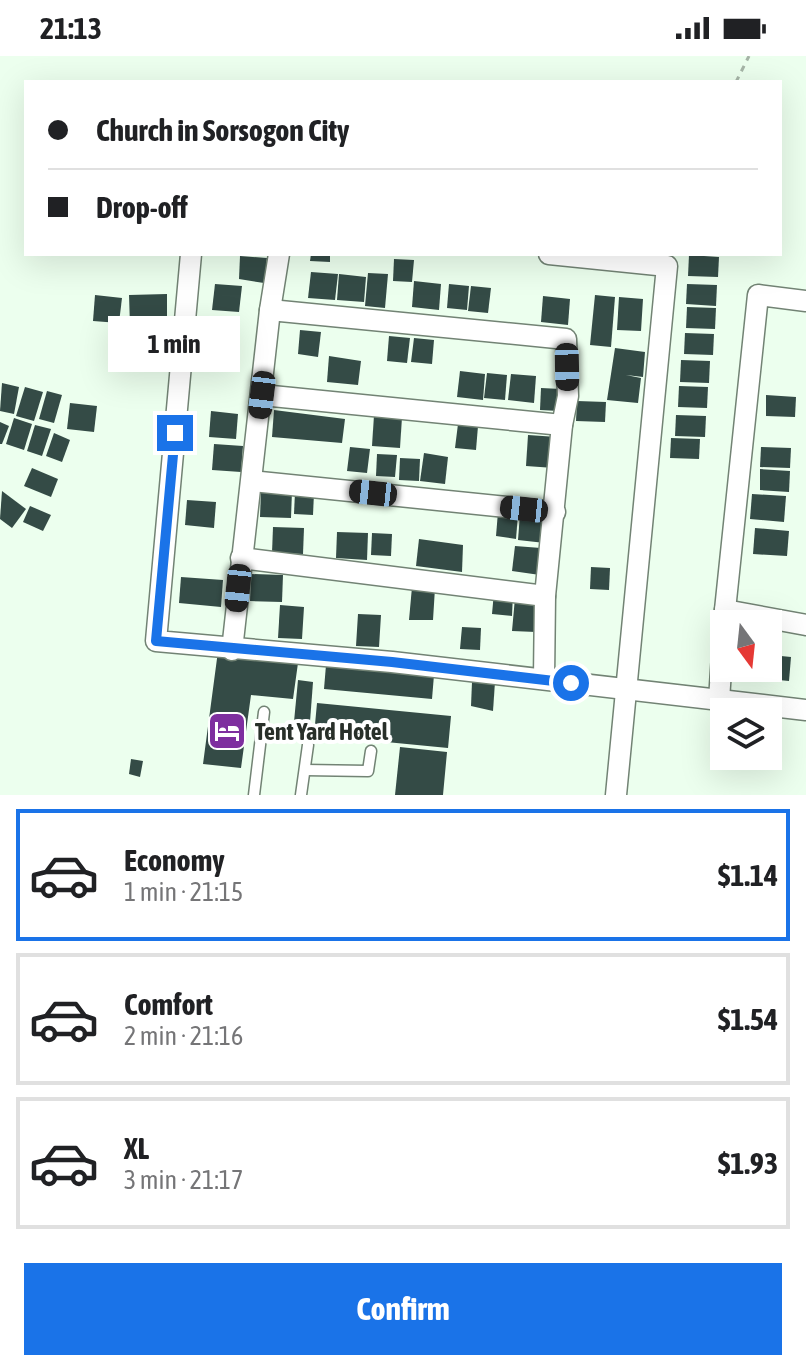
<!DOCTYPE html>
<html lang="en">
<head>
<meta charset="utf-8">
<style>
  body { margin:0; font-family:"Asap Condensed",sans-serif; background:#f6f6f6; color:#202124; height:100vh; display:flex; flex-direction:column; font-size:30px; white-space:nowrap }
  * { box-sizing:border-box; margin:0 }
  p { font-size:26px; color:#757577 }
  .icon { flex:none; width:44px; height:44px; fill:none; stroke:currentColor; stroke-width:2; stroke-linecap:round; stroke-linejoin:round }
  .map { position:relative; height:739px; overflow:hidden }
  .panel { display:flex; flex-direction:column; background:#fff; flex:1 }
  .panel>* { flex:none }
  .hud { position:absolute; left:24px; top:24px; width:758px; height:176px; border-radius:0px; box-shadow:0 8px 32px #0002; display:grid; align-content:center; height:176px; padding:0 24px; background:#fff }
  .needle { width:52px; rotate:165deg }
  .tools { position:absolute; left:710px; top:554px; display:grid; gap:16px }
  .tools a { display:grid; place-items:center; width:72px; height:72px; border-radius:0px; background:#fff; box-shadow:0 8px 32px #0002; font-size:40px }
  .end { position:absolute; width:36px; height:36px; margin:-18px; border:10px solid #1a73e8; background:#fff; box-shadow:0 0 0 4px #fff }
  .from { border-radius:50% }
  .bubble { position:absolute; height:56px; border-radius:0px; background:#fff; box-shadow:0 8px 32px #0002; font-size:26px; font-weight:700; line-height:56px; text-align:center }
  .car { position:absolute; width:24px; height:48px; margin:-24px -12px; border-radius:10px; box-shadow:0 0 6px 2px #0007; background:linear-gradient(#222 24%,#8ab4d8 0 40%,#222 0 76%,#8ab4d8 0 86%,#222 0) }
  .hud b { display:flex; align-items:center; gap:28px; height:76px; font-size:30px }
  .hud b+b { border-top:2px solid #e0e0e0 }
  .hud i { width:20px; height:20px; background:#202124 }
  ul { padding:14px 0 0; list-style:none }
  li { display:flex; align-items:center; gap:24px; height:132px; margin:0 16px 12px; padding:0 8px; border:4px solid #e0e0e0; border-radius:0px }
  li div { flex:1 }
  li b { display:block; font-size:30px }
  li em { font-style:normal; font-weight:700 }
  li.current { border-color:#1a73e8 }
  li>.icon { width:72px; height:72px; stroke-width:1.5 }
  .button { display:flex; gap:16px; margin-top:auto; padding:16px 24px }
  .button a { flex:1; height:92px; border-radius:0px; background:#1a73e8; color:#fff; font-size:32px; font-weight:700; line-height:92px; text-align:center }
  .status { display:flex; justify-content:space-between; align-items:center; height:56px; padding:0 40px; background:#fff; direction:ltr }
  .status svg { height:22px; fill:currentColor }
  .map>svg:first-child { display:block }
</style>
</head>
<body>
<div class="status"><b>21:13</b><svg viewBox="0 0 49 12"><path d="M0 12V9h3v3zM5 12V6h3v6zM10 12V3h3v9zM15 12V0h3v12zM26 1h20v11H26zM47 4h2v5h-2z"/></svg></div>
<div class="map">
<svg width="806" height="739" viewBox="0 0 806 739">
  <rect width="100%" height="100%" fill="#ecffee"/>
  <g fill="#344b46">
    <polygon points="311,198 330,198 330,206 310,205"/>
    <polygon points="689,199 719,201 718,221 688,220"/>
    <polygon points="240,200 267,202 264,227 239,223"/>
    <polygon points="394,203 414,204 412,226 393,225"/>
    <polygon points="311,216 338,218 335,244 308,242"/>
    <polygon points="368,217 388,218 385,252 365,250"/>
    <polygon points="339,218 366,221 364,246 337,244"/>
    <polygon points="414,225 441,228 439,254 412,251"/>
    <polygon points="215,228 242,230 239,256 212,254"/>
    <polygon points="449,228 469,230 467,254 447,252"/>
    <polygon points="687,228 717,229 716,250 686,248"/>
    <polygon points="471,230 491,232 488,257 468,255"/>
    <polygon points="167,238 167,270 130,271 129,239"/>
    <polygon points="95,239 122,242 119,267 93,265"/>
    <polygon points="595,239 615,241 611,291 590,289"/>
    <polygon points="543,240 570,243 568,269 541,266"/>
    <polygon points="619,241 643,243 641,275 617,274"/>
    <polygon points="687,251 716,252 715,273 686,272"/>
    <polygon points="300,274 321,276 318,301 298,298"/>
    <polygon points="685,277 714,278 713,299 684,298"/>
    <polygon points="203,279 229,281 227,306 201,302"/>
    <polygon points="389,280 410,282 407,307 387,305"/>
    <polygon points="414,282 434,284 432,308 411,306"/>
    <polygon points="615,292 645,296 643,321 626,319 641,322 638,347 607,344"/>
    <polygon points="329,300 361,305 358,329 327,326"/>
    <polygon points="681,304 710,305 709,327 680,326"/>
    <polygon points="460,315 485,318 483,344 457,341"/>
    <polygon points="487,317 507,319 505,344 484,342"/>
    <polygon points="511,318 536,320 534,347 508,344"/>
    <polygon points="2,327 19,331 14,358 0,355"/>
    <polygon points="679,330 708,331 707,352 678,351"/>
    <polygon points="25,331 43,336 34,365 16,360"/>
    <polygon points="541,332 561,333 559,355 540,354"/>
    <polygon points="47,335 62,339 54,367 39,363"/>
    <polygon points="766,339 796,341 795,361 766,360"/>
    <polygon points="577,345 606,346 605,366 576,365"/>
    <polygon points="70,347 97,350 94,376 67,373"/>
    <polygon points="274,354 345,363 342,387 272,381"/>
    <polygon points="211,355 238,358 236,383 209,381"/>
    <polygon points="374,359 402,361 400,392 372,390"/>
    <polygon points="676,359 706,360 705,381 675,380"/>
    <polygon points="14,362 32,368 24,394 6,388"/>
    <polygon points="0,366 9,370 2,388 0,388"/>
    <polygon points="458,368 478,370 476,394 455,392"/>
    <polygon points="35,369 51,373 42,400 27,395"/>
    <polygon points="54,377 70,384 62,406 46,400"/>
    <polygon points="528,379 557,381 554,412 526,410"/>
    <polygon points="671,382 700,383 699,403 670,402"/>
    <polygon points="214,388 243,390 241,416 212,414"/>
    <polygon points="350,391 370,393 367,417 347,415"/>
    <polygon points="761,391 791,392 790,412 760,411"/>
    <polygon points="424,397 448,401 445,428 420,425"/>
    <polygon points="377,398 397,399 395,421 376,420"/>
    <polygon points="400,402 420,403 419,425 399,424"/>
    <polygon points="32,412 58,423 51,441 24,430"/>
    <polygon points="760,413 790,415 789,436 760,434"/>
    <polygon points="261,434 292,435 291,462 260,461"/>
    <polygon points="2,435 26,453 12,472 0,463"/>
    <polygon points="295,436 314,437 313,459 294,458"/>
    <polygon points="752,438 786,440 784,466 750,463"/>
    <polygon points="187,444 216,446 214,472 185,469"/>
    <polygon points="30,450 51,459 43,475 23,466"/>
    <polygon points="498,456 518,458 516,483 496,480"/>
    <polygon points="520,458 547,461 545,487 518,484"/>
    <polygon points="273,471 304,472 303,498 272,497"/>
    <polygon points="755,472 789,475 787,500 753,498"/>
    <polygon points="337,476 368,477 367,504 336,502"/>
    <polygon points="372,477 392,478 391,500 371,499"/>
    <polygon points="419,483 463,489 462,516 416,510"/>
    <polygon points="515,490 541,492 540,519 512,515"/>
    <polygon points="591,511 610,512 609,534 590,533"/>
    <polygon points="251,518 283,519 282,546 250,545"/>
    <polygon points="181,521 223,524 221,551 179,547"/>
    <polygon points="412,531 435,532 433,564 409,564"/>
    <polygon points="494,536 513,537 512,560 492,558"/>
    <polygon points="515,542 538,544 536,576 512,575"/>
    <polygon points="280,549 304,551 302,583 278,582"/>
    <polygon points="358,558 381,559 379,591 356,590"/>
    <polygon points="462,571 481,572 480,594 460,593"/>
    <polygon points="218,595 298,607 293,643 251,639 241,712 203,708"/>
    <polygon points="771,599 791,601 789,625 768,623"/>
    <polygon points="326,609 434,619 432,643 324,633"/>
    <polygon points="740,612 761,612 760,625 739,623"/>
    <polygon points="298,624 313,626 309,679 293,676"/>
    <polygon points="472,626 495,626 493,655 471,650"/>
    <polygon points="317,647 451,660 448,692 314,679"/>
    <polygon points="400,691 447,696 443,739 395,739"/>
    <polygon points="131,703 143,705 140,721 129,718"/>
  </g>
  <g fill="none" stroke-linecap="round" stroke-linejoin="round">
    <g stroke="#728374" stroke-width="13">
      <g id="service">
        <polyline points="305,714 368,715 371,695"/>
        <polyline points="254,739 264,656"/>
        <polyline points="301,739 308,689"/>
      </g>
    </g>
    <g stroke="#728374" stroke-width="23">
      <g id="minor">
        <polyline points="191,198 156,585 392,606 806,654"/>
        <polyline points="549,198 667,210 616,739"/>
        <polyline points="270,254 279,198"/>
        <polyline points="252,425 555,456"/>
        <polyline points="241,502 545,540"/>
        <polyline points="725,554 806,569"/>
        <polyline points="232,594 270,254 566,283 568,340 562,369 262,339"/>
        <polyline points="544,623 545,540 562,369"/>
        <polyline points="719,644 725,554 758,239 806,245"/>
      </g>
    </g>
    <polyline stroke="#a6b5a7" stroke-width="3" stroke-dasharray="6 6" stroke-linecap="butt" points="736,26 749,0"/>
    <use href="#service" stroke="#fff" stroke-width="10"/>
    <use href="#minor" stroke="#fff" stroke-width="20"/>
  </g>
  <g fill="none" stroke-linecap="round" stroke-linejoin="round">
    <polyline stroke="#1a73e8" stroke-width="10" points="175,377 156,585 392,606 571,627"/>
  </g>
  <defs>
    <g id="hotel-square" transform="scale(2)"><rect x="-9" y="-9" width="18" height="18" rx="4" fill="#7e2f9f" stroke="#fff"/><path d="M-6-4.5h1.5V1H6V5H4.5V3h-9V5H-6ZM-4 0a1.8 1.8 0 1 1 3.6 0ZM.5 0V-2.5h3Q6-2.5 6 0Z" fill="#fff"/></g>
  </defs>
  <g fill-rule="evenodd">
    <use href="#hotel-square" x="227" y="675"/>
  </g>
  <g text-anchor="middle" dominant-baseline="central" stroke-width="8" stroke-linejoin="round" paint-order="stroke">
    <g font-size="24" font-weight="bold" fill="#282f29" stroke="#fff" text-anchor="start">
      <text x="255" y="675">Tent Yard Hotel</text>
    </g>
  </g>
</svg>
<div class="tools">
<a><svg class="needle" viewBox="-14 -14 28 28"><path d="M0-13l5 13h-10z" fill="#e53935"/><path d="M0 13l5-13h-10z" fill="#757577"/></svg></a>
<a><svg class="icon" aria-label="layers" viewBox="0 0 24 24"><path d="M12 4l9 5-9 5-9-5zM3 14l9 5 9-5"/></svg></a>
</div>
<i class="end from" style="left:571px;top:627px"></i>
<i class="end" style="left:175px;top:377px"></i>
<div class="bubble" style="left:108px;top:260px;width:132px">1 min</div>
<i class="car" style="left:567px;top:311px;rotate:179deg"></i>
<i class="car" style="left:262px;top:339px;rotate:187deg"></i>
<i class="car" style="left:373px;top:437px;rotate:276deg"></i>
<i class="car" style="left:524px;top:453px;rotate:276deg"></i>
<i class="car" style="left:238px;top:532px;rotate:186deg"></i>
<div class="hud">
<b><i class="from"></i>Church in Sorsogon City</b>
<b><i></i>Drop-off</b>
</div>
</div>
<section class="panel">
<ul>
<li class="current"><svg class="icon" aria-label="car" viewBox="0 0 24 24"><path d="M5 17H2v-5l4-1 3-4h7l3 4 3 1v5h-3M9 17h6M6 11h13"/><circle cx="7" cy="17" r="2"/><circle cx="17" cy="17" r="2"/></svg><div><b>Economy</b><p>1 min · 21:15</p></div><em>$1.14</em></li>
<li><svg class="icon" aria-label="car" viewBox="0 0 24 24"><path d="M5 17H2v-5l4-1 3-4h7l3 4 3 1v5h-3M9 17h6M6 11h13"/><circle cx="7" cy="17" r="2"/><circle cx="17" cy="17" r="2"/></svg><div><b>Comfort</b><p>2 min · 21:16</p></div><em>$1.54</em></li>
<li><svg class="icon" aria-label="car" viewBox="0 0 24 24"><path d="M5 17H2v-5l4-1 3-4h7l3 4 3 1v5h-3M9 17h6M6 11h13"/><circle cx="7" cy="17" r="2"/><circle cx="17" cy="17" r="2"/></svg><div><b>XL</b><p>3 min · 21:17</p></div><em>$1.93</em></li>
</ul>
<div class="button"><a>Confirm</a></div>
</section>
</body>
</html>
